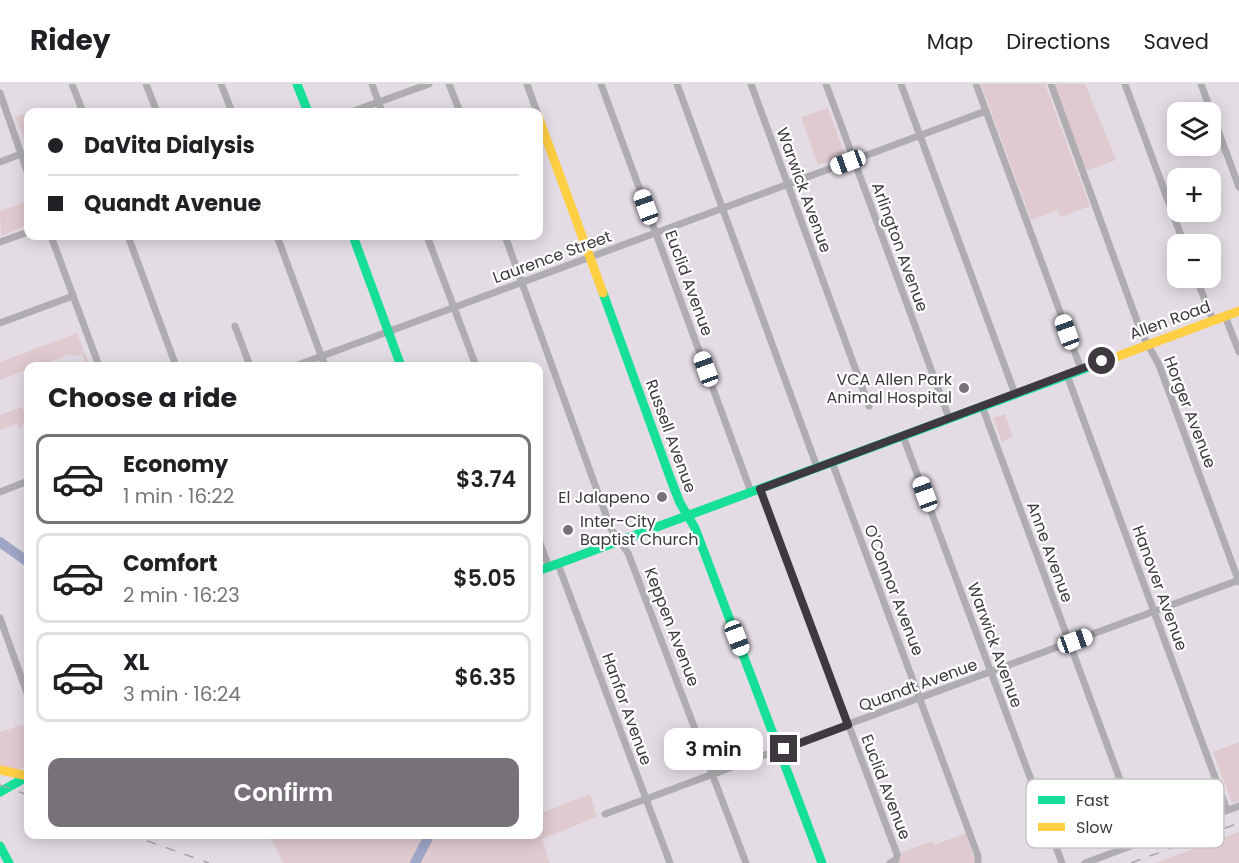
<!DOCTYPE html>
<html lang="en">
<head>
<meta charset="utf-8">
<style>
  body { margin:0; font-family:Poppins,sans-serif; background:#f2f2f2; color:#202124; height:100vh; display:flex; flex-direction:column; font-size:22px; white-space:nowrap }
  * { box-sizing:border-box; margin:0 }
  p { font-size:20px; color:#757577 }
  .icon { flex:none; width:33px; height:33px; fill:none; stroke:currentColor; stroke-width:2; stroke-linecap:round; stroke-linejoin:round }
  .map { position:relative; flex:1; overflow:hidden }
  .side { position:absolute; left:24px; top:278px; width:519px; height:477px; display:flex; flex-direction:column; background:#fff; border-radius:12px; box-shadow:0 3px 15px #0003 }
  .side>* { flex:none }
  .banner { position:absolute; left:24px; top:24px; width:519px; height:132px; border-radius:12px; box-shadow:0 3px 15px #0003; display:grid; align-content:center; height:132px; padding:0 24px; background:#fff }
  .tools { position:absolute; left:1167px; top:18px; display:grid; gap:12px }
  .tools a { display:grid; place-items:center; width:54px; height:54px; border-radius:12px; background:#fff; box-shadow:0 3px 15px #0003; font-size:30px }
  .end { position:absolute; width:27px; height:27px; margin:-14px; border:8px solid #3e383f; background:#fff; box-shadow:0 0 0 3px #fff }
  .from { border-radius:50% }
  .bubble { position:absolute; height:42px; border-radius:12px; background:#fff; box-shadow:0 3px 15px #0003; font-size:20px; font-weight:600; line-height:42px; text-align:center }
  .car { position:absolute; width:18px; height:36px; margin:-18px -9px; border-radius:8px; box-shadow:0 0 4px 2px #0007; background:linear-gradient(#fff 24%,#345 0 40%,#fff 0 76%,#345 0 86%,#fff 0) }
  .banner b { display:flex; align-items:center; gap:21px; height:57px; font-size:22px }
  .banner b+b { border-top:2px solid #e0e0e0 }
  .banner i { width:15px; height:15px; background:#202124 }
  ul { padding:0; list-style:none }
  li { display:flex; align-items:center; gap:18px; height:90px; margin:0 12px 9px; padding:0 12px; border:3px solid #e0e0e0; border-radius:12px }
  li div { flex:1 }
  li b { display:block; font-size:22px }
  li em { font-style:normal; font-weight:600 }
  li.active { border-color:#787179 }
  li>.icon { width:54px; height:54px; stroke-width:1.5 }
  h2 { padding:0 24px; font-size:27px; line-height:72px }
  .primary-button { display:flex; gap:12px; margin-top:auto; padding:12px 24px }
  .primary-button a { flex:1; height:69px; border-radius:12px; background:#787179; color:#fff; font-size:24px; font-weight:600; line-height:69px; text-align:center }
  header { display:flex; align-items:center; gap:36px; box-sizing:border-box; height:84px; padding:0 30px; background:#fff; border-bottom:2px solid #e0e0e0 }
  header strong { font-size:28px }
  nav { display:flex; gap:33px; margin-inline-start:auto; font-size:21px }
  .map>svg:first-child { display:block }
</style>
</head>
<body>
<header>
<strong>Ridey</strong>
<nav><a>Map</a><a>Directions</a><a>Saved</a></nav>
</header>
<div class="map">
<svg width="1239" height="779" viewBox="0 0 1239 779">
  <rect width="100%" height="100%" fill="#e4dce5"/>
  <g fill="#e0cacf">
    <polygon points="981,0 1045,0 1090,122 1061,133 1057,126 1031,136"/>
    <polygon points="1054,0 1085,0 1116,76 1086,87"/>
    <polygon points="43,23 45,28 28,28 28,67 16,33"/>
    <polygon points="828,24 845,71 818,81 801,33"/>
    <polygon points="28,117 28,141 1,152 0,127"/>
    <polygon points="77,249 90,282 87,282 82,270 74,272 70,270 37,282 28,282 28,285 0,296 0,278"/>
    <polygon points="22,323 26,332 22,344 19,344 17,340 0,346 0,331"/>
    <polygon points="1005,330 1013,353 1002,358 993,334"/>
    <polygon points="28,639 26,648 28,681 15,687 0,681 0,648"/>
    <polygon points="1239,658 1239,717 1232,719 1213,668"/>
    <polygon points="590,710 597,733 542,755 550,779 283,779 271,755 284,750 538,750 539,730"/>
    <polygon points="1239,748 1239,779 1155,779"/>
    <polygon points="966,749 975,779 898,779 900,769 932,757 934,761"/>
  </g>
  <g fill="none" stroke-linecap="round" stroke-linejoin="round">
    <g stroke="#a0a6c6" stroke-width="10">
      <polyline points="0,458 28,478"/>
      <polyline points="415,779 430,750"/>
    </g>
    <g stroke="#afadb1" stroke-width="7">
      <polyline points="72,0 83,28"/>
      <polyline points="146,0 157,28"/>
      <polyline points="221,0 232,28"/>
      <polyline points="372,0 382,28"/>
      <polyline points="449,0 460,28"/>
      <polyline points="527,0 537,28"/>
      <polyline points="601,0 751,408"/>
      <polyline points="677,0 817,383"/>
      <polyline points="751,0 869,322"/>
      <polyline points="826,0 949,334"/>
      <polyline points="901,0 1015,310"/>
      <polyline points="976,0 1081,285"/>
      <polyline points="1051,0 1141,248 1159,281 1239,498"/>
      <polyline points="1125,0 1184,160"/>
      <polyline points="1201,0 1239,103"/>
      <polyline points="0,9 28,90"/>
      <polyline points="351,28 429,0"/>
      <polyline points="0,78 21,70"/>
      <polyline points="51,152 99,282"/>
      <polyline points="128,152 176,282"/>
      <polyline points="277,152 325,282"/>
      <polyline points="427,152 476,282"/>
      <polyline points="505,152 611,445 628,469 746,779"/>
      <polyline points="0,158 28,148"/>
      <polyline points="1196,194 1213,236"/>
      <polyline points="1225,232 1239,268"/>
      <polyline points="0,239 73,212"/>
      <polyline points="235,242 250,282"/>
      <polyline points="295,282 986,27"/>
      <polyline points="1067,291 1227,726"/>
      <polyline points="982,322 1143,758"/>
      <polyline points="903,352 1062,779"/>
      <polyline points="832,378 978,772 978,779"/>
      <polyline points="760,405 897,770 896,776 890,779"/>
      <polyline points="0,408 28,397"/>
      <polyline points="538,454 549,483"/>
      <polyline points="558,480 670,779"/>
      <polyline points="0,534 28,612"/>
      <polyline points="605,730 1239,496"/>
      <polyline points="1085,779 1239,722"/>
    </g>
    <g stroke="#16e098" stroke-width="9">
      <polyline points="297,0 308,28"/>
      <polyline points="353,152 401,282"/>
      <polyline points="603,209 671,396 680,419 695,444 822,779"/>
      <polyline points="538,487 1097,280"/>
      <polyline points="0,708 28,692"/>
      <polyline points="0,762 9,779"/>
    </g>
    <g stroke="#ffcf43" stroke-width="9">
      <polyline points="538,32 603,209"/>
      <polyline points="1097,280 1239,227"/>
      <polyline points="0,686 28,692"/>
    </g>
    <g stroke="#a8a5aa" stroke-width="1.5" stroke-dasharray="10 10" stroke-linecap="butt">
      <polyline points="0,701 28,711"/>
      <polyline points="128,750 209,779"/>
      <polyline points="1131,779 1239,739"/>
    </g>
  </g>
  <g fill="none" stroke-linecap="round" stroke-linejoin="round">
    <polyline stroke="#3e383f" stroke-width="8" points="784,665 848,641 760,405 1102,277"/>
  </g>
  <g fill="#787179" stroke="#fff" stroke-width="2">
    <circle cx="964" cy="304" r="6"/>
    <circle cx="662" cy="413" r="6"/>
    <circle cx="568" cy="446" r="6"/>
  </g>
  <g text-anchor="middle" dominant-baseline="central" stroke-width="4.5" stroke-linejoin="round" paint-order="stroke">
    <g font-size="16" fill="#3e383f" stroke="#fff">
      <text transform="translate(804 106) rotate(70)">Warwick Avenue</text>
      <text transform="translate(900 163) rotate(70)">Arlington Avenue</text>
      <text transform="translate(552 173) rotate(-20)">Laurence Street</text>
      <text transform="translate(689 199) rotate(70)">Euclid Avenue</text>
      <text transform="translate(1170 236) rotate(-20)">Allen Road</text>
      <text transform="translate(1190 328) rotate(69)">Horger Avenue</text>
      <text transform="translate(671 352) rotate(70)">Russell Avenue</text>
      <text transform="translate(1050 468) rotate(70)">Anne Avenue</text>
      <text transform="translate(1160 504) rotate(70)">Hanover Avenue</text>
      <text transform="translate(894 506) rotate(69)">O'Connor Avenue</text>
      <text transform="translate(672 543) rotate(69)">Keppen Avenue</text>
      <text transform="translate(995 561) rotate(70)">Warwick Avenue</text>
      <text transform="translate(918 601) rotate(-20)">Quandt Avenue</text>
      <text transform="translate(627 625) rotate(70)">Hanfor Avenue</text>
      <text transform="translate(886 703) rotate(69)">Euclid Avenue</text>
    </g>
    <g font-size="16" fill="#3e383f" stroke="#fff" text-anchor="end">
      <text x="952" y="295">VCA Allen Park<tspan x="952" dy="18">Animal Hospital</tspan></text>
      <text x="650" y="413">El Jalapeno</text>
      <text x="580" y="437" text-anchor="start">Inter-City<tspan x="580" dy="18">Baptist Church</tspan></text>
    </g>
  </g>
  <rect x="1026" y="695" width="198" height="69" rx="9" fill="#fff" stroke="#c5c3c5" stroke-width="1.5"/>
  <rect x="1038" y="712" width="27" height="8" fill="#16e098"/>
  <rect x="1038" y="739" width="27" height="8" fill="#ffcf43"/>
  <g font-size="16" fill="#3e383f">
    <text x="1076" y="722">Fast</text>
    <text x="1076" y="749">Slow</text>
  </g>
</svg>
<div class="tools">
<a><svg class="icon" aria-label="layers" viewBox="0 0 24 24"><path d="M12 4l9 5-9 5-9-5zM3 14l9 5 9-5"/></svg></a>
<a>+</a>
<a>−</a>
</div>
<i class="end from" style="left:1102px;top:277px"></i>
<i class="end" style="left:784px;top:665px"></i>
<div class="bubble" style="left:664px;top:644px;width:99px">3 min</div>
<i class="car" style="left:848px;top:78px;rotate:250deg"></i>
<i class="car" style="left:646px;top:123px;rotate:340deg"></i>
<i class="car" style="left:1067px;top:248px;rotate:340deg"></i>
<i class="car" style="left:706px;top:285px;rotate:340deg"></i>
<i class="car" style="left:925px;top:410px;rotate:340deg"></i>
<i class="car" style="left:737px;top:554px;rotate:159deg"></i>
<i class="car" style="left:1075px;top:557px;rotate:70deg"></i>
<div class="banner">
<b><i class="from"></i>DaVita Dialysis</b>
<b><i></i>Quandt Avenue</b>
</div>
<section class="side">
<h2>Choose a ride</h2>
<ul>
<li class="active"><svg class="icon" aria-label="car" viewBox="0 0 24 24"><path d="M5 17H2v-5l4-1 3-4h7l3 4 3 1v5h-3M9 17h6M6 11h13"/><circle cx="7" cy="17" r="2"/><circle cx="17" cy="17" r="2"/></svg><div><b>Economy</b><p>1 min · 16:22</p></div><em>$3.74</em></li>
<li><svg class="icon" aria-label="car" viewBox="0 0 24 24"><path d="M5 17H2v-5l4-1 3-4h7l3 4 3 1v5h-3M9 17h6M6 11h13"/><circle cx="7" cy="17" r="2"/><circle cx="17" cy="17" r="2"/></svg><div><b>Comfort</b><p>2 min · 16:23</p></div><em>$5.05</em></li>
<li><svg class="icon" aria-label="car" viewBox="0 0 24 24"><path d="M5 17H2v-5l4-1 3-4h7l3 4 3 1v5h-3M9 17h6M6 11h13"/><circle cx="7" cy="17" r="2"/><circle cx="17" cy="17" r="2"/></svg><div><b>XL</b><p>3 min · 16:24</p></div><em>$6.35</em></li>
</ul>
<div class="primary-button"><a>Confirm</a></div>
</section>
</div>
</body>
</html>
